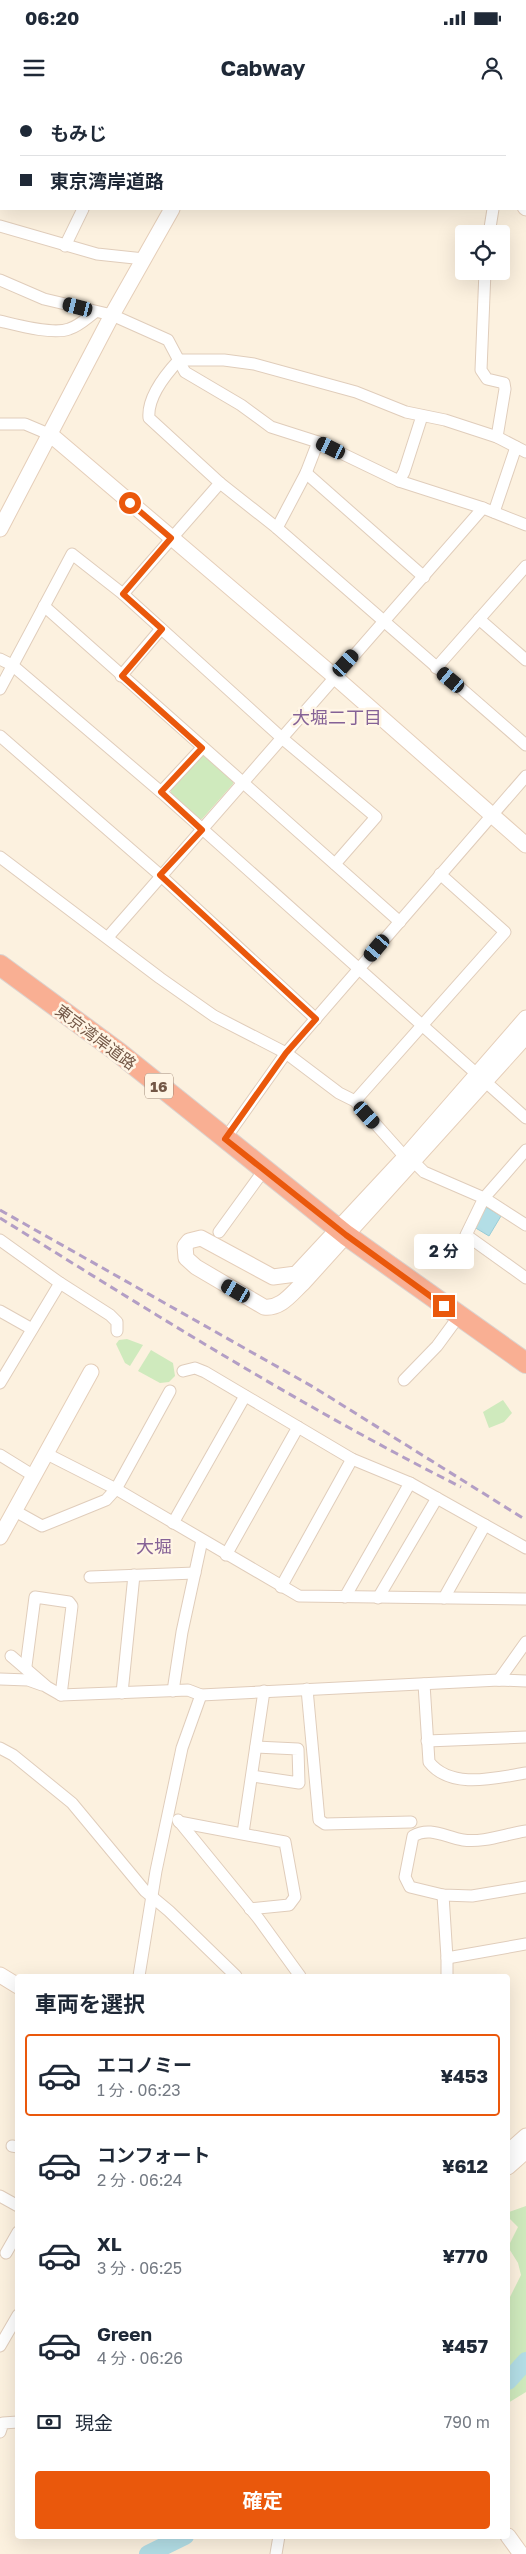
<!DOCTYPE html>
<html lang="ja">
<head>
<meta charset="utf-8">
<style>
  body { margin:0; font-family:"Golos Text","Noto Sans JP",sans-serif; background:#f6f6f7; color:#1f2937; height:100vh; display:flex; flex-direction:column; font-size:19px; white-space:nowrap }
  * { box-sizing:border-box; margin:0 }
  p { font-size:16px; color:#747a83 }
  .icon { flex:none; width:28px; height:28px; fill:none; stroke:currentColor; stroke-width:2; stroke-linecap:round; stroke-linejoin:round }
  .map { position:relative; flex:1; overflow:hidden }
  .drawer { position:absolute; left:15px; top:1874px; width:495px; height:565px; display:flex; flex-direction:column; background:#fff; border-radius:5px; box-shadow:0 5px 20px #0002 }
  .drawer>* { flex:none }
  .guide { position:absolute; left:0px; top:0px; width:526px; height:110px; box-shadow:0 5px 20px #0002; display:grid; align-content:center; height:110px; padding:0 20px; background:#fff }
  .fabs { position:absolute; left:455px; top:125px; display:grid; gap:10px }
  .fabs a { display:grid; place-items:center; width:55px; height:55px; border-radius:5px; background:#fff; box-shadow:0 5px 20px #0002; font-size:25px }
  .end { position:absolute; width:22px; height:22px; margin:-11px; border:6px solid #ea580c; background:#fff; box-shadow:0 0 0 2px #fff }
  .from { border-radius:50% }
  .bubble { position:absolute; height:35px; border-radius:5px; background:#fff; box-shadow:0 5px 20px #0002; font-size:16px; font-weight:700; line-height:35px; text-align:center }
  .car { position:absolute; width:15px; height:30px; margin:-15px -8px; border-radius:6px; box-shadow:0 0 4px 1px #0007; background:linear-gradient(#222 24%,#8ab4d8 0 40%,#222 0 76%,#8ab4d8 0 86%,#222 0) }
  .guide b { display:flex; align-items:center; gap:18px; height:48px; font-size:19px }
  .guide b+b { border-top:1px solid #e0e1e3 }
  .guide i { width:12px; height:12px; background:#1f2937 }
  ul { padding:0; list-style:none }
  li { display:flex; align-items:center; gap:15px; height:82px; margin:0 10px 8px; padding:0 10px; border:2px solid transparent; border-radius:5px }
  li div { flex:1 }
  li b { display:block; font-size:19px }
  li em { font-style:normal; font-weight:700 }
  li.current { border-color:#ea580c }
  li>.icon { width:45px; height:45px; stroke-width:1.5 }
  h2 { padding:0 20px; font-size:22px; line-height:60px }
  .pay { display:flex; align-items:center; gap:12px; height:55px; padding:0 20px; font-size:19px }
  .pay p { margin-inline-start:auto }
  .primary-button { display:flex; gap:10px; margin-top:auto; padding:10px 20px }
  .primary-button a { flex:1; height:58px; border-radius:5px; background:#ea580c; color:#fff; font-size:20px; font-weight:700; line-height:58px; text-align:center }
  .status { display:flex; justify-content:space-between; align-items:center; height:35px; padding:0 25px; background:#fff; direction:ltr }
  .status svg { height:14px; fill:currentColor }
  header { display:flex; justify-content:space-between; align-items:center; height:65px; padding:0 20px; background:#fff; font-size:22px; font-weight:700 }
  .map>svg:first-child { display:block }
</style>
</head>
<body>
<div class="status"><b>06:20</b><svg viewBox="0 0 49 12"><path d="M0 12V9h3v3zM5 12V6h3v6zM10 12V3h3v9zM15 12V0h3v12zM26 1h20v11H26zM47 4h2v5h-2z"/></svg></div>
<header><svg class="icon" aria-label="menu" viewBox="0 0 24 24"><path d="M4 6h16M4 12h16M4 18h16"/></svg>Cabway<svg class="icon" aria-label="person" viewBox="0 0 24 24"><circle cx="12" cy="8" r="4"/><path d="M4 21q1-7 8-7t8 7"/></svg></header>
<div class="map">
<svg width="526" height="2454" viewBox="0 0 526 2454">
  <rect width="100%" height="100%" fill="#fcf1df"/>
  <g fill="#cfeabd">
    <polygon points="200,655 205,655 233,680 233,684 202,719 197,719 171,694 171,689"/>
    <polygon points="127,1239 143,1245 130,1266 125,1263 116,1244 119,1240"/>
    <polygon points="151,1250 173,1263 175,1276 169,1282 160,1283 138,1271"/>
    <polygon points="503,1300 512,1313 504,1322 489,1328 483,1312"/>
    <polygon points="526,2106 526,2292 508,2303 508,2201 521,2175 518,2163 508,2147 518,2127 509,2118 509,2112"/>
  </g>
  <polygon fill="#b3dee6" stroke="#99cdd8" points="486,1107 501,1116 489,1136 474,1127"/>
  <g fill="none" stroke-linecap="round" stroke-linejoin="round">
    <g stroke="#b3dee6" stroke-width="18">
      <polyline points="508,2281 526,2261"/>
      <polyline points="148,2454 185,2436"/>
    </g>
    <g stroke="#e0cdbb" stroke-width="13">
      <g id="street">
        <polyline points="514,1 514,0"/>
        <polyline points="0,7 1,7"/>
        <polyline points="0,70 1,70"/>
        <polyline points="0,126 97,154 144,159"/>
        <polyline points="489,134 493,109"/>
        <polyline points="65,146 83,109"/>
        <polyline points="485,171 481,270 487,279 504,283 505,289 497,337"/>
        <polyline points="0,180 44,199 112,215 168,240 185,272 241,305 271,327 318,342 399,381 483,408 526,425"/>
        <path d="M0 221C17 225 53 235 69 229 79 226 87 218 95 212"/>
        <polyline points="0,324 25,324 51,335"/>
        <path d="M526 352 497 337 445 320 406 312 356 292 254 264 224 260H179C165 275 147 297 149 318L220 383 277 428 526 645"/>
        <polyline points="306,373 424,477"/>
        <polyline points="399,381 404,372 422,316"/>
        <polyline points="494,412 516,347"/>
        <polyline points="277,428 306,373 318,342"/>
        <polyline points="123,494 220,383"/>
        <polyline points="44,506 400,822"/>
        <polyline points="479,519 526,560"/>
        <polyline points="0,559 12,565 161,692 526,1018"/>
        <polyline points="436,568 526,466"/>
        <polyline points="121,576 161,529"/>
        <polyline points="0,589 72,454 123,494 283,639 376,717 335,764"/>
        <polyline points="0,636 160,775 316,919"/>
        <polyline points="161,692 202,648"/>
        <polyline points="0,757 160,878 214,916 286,953 339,993 355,1001 405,1057"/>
        <polyline points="108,837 483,408"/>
        <polyline points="355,1001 505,832 440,774"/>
        <polyline points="225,1039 286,953 526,676"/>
        <polyline points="526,1050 484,1098 466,1135 526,1178"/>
        <polyline points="414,1062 424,1072 484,1098 526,1125"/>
        <polyline points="219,1132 264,1070"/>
        <polyline points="0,1140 60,1183 110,1215 117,1222 117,1231"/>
        <polyline points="0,1211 32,1229"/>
        <polyline points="183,1271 195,1268 205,1272 352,1359 410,1383 526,1448"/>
        <polyline points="404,1280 437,1246 459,1216"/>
        <polyline points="0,1283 60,1183"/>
        <polyline points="47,1354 116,1389 299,1496 526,1499"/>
        <polyline points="0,1355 34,1376"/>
        <polyline points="15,1411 42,1426 106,1400 116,1389 170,1291"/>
        <polyline points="173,1423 245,1296"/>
        <polyline points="226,1455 298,1327"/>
        <polyline points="90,1477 195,1473"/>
        <polyline points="281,1487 352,1359"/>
        <polyline points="345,1497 410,1383"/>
        <polyline points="378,1498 437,1398"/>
        <polyline points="444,1498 485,1425"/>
        <polyline points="11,1556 47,1587 61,1595 188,1590 201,1595 499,1580 526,1581"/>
        <polyline points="26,1566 35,1497 69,1502 72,1506 61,1595"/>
        <polyline points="0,1579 28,1580 42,1585"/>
        <polyline points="499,1580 526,1542"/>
        <path d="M424 1584 429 1662C451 1690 495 1678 526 1673"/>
        <polyline points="307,1589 319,1720 325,1724 411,1722"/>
        <polyline points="173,1591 182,1532 202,1440"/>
        <polyline points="122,1593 134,1475"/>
        <polyline points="427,1641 526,1637"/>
        <polyline points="0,1648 13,1655 72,1703 145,1791 169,1811 236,1876"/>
        <polyline points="252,1676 299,1683 298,1649 256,1647"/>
        <polyline points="178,1720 258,1818 300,1876"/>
        <polyline points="179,1722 285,1742 295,1797 289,1805 250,1809"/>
        <path d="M526 1731C506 1734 483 1743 463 1740 445 1737 430 1726 413 1736L405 1777 410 1787 443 1795 472 1796 526 1787"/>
        <polyline points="243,1733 264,1591"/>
        <polyline points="443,1795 447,1858 526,1844"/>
        <polyline points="447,1858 447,1876"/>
        <polyline points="139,1876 156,1771 182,1648 201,1595"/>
        <polyline points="12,2046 18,2047"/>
        <polyline points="0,2096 18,2106"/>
        <polyline points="6,2153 18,2132"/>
        <polyline points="0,2246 18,2215"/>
        <polyline points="0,2332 3,2323 18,2322"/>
        <polyline points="276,2454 279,2436"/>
      </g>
    </g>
    <g stroke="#e5ceb9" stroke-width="17">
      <g id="secondary">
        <polyline points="229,0 233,1"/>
        <polyline points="272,0 275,1"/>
        <polyline points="525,95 526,95"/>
        <polyline points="525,107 526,108"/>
        <polyline points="51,335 334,576 526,745"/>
        <polyline points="0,429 112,215 172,109"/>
        <path d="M526 918 405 1057 296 1174 273 1177 201 1138 189 1141 185 1146 186 1158 196 1167 264 1207C281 1209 291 1194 303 1183L526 936"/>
        <polyline points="0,1437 91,1272"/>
        <polyline points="0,1875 18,1886"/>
        <polyline points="508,2052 526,2036"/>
        <polyline points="508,2067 526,2051"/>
        <polyline points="508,2436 521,2454"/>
      </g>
    </g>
    <g stroke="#dbd3cf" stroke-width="22">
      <polyline id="highway" points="0,865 118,952 346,1135 526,1263"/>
    </g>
    <use href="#street" stroke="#fff" stroke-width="11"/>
    <use href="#secondary" stroke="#fff" stroke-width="15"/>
    <use href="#highway" stroke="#f9af93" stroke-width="20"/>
    <g stroke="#b39ec5" stroke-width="3" stroke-dasharray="8 5" stroke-linecap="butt">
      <polyline points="0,1110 315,1288 526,1420"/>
      <path d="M0 1118C151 1212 302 1307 461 1387"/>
    </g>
  </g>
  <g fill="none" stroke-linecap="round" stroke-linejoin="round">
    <polyline stroke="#ea580c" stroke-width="6" points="130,403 171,438 123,494 162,529 122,576 202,648 161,692 202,730 160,775 316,919 286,953 225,1039 346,1135 444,1206"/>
  </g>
  <g text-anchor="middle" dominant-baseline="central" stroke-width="5" stroke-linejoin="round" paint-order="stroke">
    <rect fill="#fff5e5" stroke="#9d8676" stroke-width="1" x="145" y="973.5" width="28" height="25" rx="4"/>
    <g font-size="15" font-weight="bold" fill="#735746">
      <text x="159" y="986">16</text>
    </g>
    <g font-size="16" fill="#735746" stroke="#fff5e5">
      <text transform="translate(96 937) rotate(37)">東京湾岸道路</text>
    </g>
    <g font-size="18" fill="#856296" stroke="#fff5e5">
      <text x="337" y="617">大堀二丁目</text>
      <text x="154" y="1446">大堀</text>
    </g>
  </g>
</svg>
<div class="fabs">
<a><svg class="icon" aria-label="locate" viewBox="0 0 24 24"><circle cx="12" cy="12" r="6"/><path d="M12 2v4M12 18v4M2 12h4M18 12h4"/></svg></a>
</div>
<i class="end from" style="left:130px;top:403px"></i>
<i class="end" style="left:444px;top:1206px"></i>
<div class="bubble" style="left:414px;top:1134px;width:60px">2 分</div>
<i class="car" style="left:78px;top:207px;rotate:284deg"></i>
<i class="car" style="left:331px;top:348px;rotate:296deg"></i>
<i class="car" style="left:346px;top:563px;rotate:42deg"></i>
<i class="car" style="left:451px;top:580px;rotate:310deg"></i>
<i class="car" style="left:377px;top:848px;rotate:220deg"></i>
<i class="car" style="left:367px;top:1015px;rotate:138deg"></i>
<i class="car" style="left:236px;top:1191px;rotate:300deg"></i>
<div class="guide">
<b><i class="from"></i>もみじ</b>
<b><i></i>東京湾岸道路</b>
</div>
<section class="drawer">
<h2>車両を選択</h2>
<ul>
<li class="current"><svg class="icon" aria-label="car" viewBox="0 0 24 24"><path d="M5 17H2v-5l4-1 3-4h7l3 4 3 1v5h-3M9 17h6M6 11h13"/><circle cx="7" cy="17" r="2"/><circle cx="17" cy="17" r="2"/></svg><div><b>エコノミー</b><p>1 分 · 06:23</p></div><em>¥453</em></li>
<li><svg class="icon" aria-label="car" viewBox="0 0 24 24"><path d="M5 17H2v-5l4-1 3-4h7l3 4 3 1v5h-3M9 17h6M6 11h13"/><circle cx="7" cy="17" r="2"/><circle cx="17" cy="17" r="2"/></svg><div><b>コンフォート</b><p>2 分 · 06:24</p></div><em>¥612</em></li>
<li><svg class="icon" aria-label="car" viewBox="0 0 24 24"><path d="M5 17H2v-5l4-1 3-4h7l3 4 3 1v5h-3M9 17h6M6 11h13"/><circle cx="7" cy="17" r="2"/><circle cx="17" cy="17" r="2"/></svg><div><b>XL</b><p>3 分 · 06:25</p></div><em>¥770</em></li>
<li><svg class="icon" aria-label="car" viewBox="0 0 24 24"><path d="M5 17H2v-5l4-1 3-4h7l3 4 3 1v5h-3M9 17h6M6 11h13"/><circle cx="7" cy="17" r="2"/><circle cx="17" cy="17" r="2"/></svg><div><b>Green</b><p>4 分 · 06:26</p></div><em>¥457</em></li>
</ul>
<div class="pay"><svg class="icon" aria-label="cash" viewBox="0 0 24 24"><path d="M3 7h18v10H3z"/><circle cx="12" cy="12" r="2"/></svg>現金<p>790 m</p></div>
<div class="primary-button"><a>確定</a></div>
</section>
</div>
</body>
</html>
